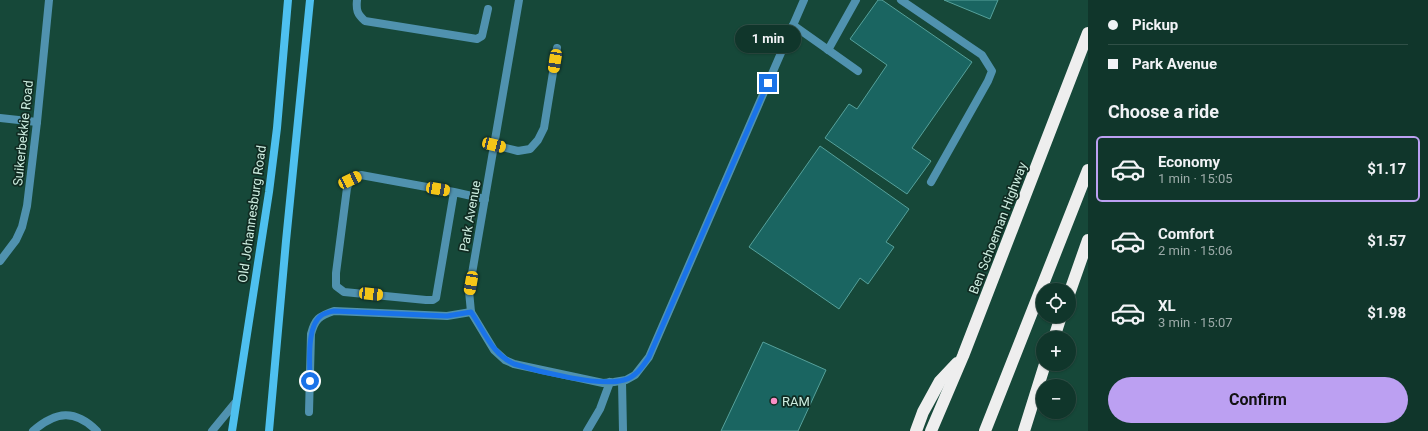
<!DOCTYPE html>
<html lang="en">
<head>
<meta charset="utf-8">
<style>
  body { margin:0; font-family:Roboto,sans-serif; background:#193e33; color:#f1f3f6; height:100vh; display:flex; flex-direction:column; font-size:15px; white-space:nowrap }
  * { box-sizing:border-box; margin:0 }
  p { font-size:13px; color:#9caba9 }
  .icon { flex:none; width:22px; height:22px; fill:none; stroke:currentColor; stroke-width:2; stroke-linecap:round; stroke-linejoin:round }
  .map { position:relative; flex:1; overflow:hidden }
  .details { display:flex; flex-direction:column; background:#10362b; width:340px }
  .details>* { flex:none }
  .hud { display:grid; align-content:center; height:88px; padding:0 20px; background:#10362b }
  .fabs { position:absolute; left:1036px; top:283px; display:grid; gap:8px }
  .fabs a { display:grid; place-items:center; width:40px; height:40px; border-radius:50%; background:#10362b; box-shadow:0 1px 3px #0004,0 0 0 1px #305047; font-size:20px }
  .end { position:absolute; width:18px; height:18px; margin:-9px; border:5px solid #1a73e8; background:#fff; box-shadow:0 0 0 2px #fff }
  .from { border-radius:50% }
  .bubble { position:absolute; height:28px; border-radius:14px; background:#10362b; box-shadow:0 1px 3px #0004,0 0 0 1px #305047; font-size:13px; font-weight:700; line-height:28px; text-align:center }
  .car { position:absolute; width:12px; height:24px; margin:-12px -6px; border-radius:5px; box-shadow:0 0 3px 1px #0007; background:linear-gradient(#f5c518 24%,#345 0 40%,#f5c518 0 76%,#345 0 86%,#f5c518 0) }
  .hud b { display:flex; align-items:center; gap:14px; height:38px; font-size:15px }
  .hud b+b { border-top:1px solid #305047 }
  .hud i { width:10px; height:10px; background:#f1f3f6 }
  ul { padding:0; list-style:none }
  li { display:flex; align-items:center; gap:12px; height:66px; margin:0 8px 6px; padding:0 12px; border:2px solid transparent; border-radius:6px }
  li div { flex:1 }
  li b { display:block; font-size:15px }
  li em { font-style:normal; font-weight:700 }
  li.selected { border-color:#bca0f2 }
  li>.icon { width:36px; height:36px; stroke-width:1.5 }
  h2 { padding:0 20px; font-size:18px; line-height:48px }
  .primary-button { display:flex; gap:8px; margin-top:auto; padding:8px 20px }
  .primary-button a { flex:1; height:46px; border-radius:24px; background:#bca0f2; color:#111; font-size:16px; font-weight:700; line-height:46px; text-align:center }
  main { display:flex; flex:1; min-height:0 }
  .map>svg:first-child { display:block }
</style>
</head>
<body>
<main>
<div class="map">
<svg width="1088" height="431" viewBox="0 0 1088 431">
  <rect width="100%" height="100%" fill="#164839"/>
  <g fill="#1a6561" stroke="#56a19b">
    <polygon points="878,0 882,0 972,62 912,148 931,161 907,194 825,138 849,104 857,109 887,65 850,39"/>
    <polygon points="944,0 998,0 990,19"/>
    <polygon points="820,146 909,209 886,242 894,247 868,284 860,278 839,309 749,247"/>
    <polygon points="763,342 826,370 798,431 721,431"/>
  </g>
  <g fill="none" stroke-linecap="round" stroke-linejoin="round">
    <g stroke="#5092af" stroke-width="8">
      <path d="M357 0C356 10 357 14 365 21L477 39 482 36 488 9"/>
      <polyline points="519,0 469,291 471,312 494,350 505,360 514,364 603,383 614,382 626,380 635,375 649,357 804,0"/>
      <polyline points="901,0 982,55 992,71 988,81 931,182"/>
      <polyline points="793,25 858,71"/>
      <polyline points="828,50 856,0"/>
      <polyline points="494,145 518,151 530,149 538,140 544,128 557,48"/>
      <polyline points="454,192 436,298 433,300 426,300 344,292 336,286 336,273 347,188 350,180 361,175 454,192 485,199"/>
      <polyline points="622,381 623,431"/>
      <path d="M309 412 311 334C315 319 319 316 334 311L447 316 471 312"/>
      <path d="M33 431C56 411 75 409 97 431"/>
      <polyline points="212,431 235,403"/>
      <polyline points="587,431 600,409 610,382"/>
    </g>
    <g stroke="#5092af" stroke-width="8">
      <polyline points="0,118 37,122"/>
      <polyline points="0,261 16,240 22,227 27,206 37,122 49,0"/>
    </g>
    <g stroke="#4ec0ef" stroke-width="8">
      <polyline points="232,431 269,192 277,128 288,0"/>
      <polyline points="269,431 286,241 310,0"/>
    </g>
    <g stroke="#eee" stroke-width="12">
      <polyline points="1069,294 1088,240"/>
      <polyline points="1054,338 1061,316"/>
      <polyline points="916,431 923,412 940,381 957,363"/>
      <polyline points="931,431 963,356 1088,33"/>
      <polyline points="985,431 1088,170"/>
      <polyline points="1024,431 1045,364"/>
    </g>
  </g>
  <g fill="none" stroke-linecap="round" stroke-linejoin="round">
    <path stroke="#1a73e8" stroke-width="5" d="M310 381C310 364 306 325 322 315 325 313 330 312 334 311L447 316 471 312C485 332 491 353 514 364 540 372 600 387 624 380 636 377 643 366 649 357L768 83"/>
  </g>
  <circle fill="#fa8fc6" stroke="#102b22" stroke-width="1.5" cx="774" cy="401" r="4"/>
  <g text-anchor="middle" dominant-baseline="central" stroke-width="3.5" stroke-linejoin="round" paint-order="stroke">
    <g font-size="13" fill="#cdede0" stroke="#102b22">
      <text transform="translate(23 133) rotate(-84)">Suikerbekkie Road</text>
      <text transform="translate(252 214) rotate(-82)">Old Johannesburg Road</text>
      <text transform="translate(470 216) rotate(-80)">Park Avenue</text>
      <text transform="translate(998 228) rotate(-69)">Ben Schoeman Highway</text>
    </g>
    <g font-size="13" fill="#cdede0" stroke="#102b22" text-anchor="start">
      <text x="782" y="401">RAM</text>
    </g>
  </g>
</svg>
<div class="fabs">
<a><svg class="icon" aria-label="locate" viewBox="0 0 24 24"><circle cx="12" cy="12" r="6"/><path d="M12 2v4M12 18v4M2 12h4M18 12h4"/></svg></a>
<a>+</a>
<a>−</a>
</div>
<i class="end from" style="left:310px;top:381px"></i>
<i class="end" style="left:768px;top:83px"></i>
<div class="bubble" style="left:735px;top:25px;width:66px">1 min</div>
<i class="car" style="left:555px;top:61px;rotate:189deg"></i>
<i class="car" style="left:494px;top:145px;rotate:104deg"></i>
<i class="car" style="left:350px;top:180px;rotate:65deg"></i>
<i class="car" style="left:438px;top:189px;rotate:100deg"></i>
<i class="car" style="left:471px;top:283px;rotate:190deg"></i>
<i class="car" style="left:371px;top:294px;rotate:96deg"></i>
</div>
<section class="details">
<div class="hud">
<b><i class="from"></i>Pickup</b>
<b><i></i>Park Avenue</b>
</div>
<h2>Choose a ride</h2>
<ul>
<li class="selected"><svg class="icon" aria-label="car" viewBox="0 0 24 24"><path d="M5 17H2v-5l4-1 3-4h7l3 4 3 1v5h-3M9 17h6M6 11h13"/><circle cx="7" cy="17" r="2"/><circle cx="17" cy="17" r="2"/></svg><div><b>Economy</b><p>1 min · 15:05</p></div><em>$1.17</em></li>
<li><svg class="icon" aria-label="car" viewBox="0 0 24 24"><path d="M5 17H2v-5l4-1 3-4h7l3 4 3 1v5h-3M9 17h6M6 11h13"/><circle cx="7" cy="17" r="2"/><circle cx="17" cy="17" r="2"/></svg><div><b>Comfort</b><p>2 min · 15:06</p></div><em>$1.57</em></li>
<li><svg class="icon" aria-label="car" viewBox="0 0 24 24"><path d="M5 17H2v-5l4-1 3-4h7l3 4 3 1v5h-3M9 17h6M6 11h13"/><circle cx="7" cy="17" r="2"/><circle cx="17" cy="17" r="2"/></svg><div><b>XL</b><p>3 min · 15:07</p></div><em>$1.98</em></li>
</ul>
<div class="primary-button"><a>Confirm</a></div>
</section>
</main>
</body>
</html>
